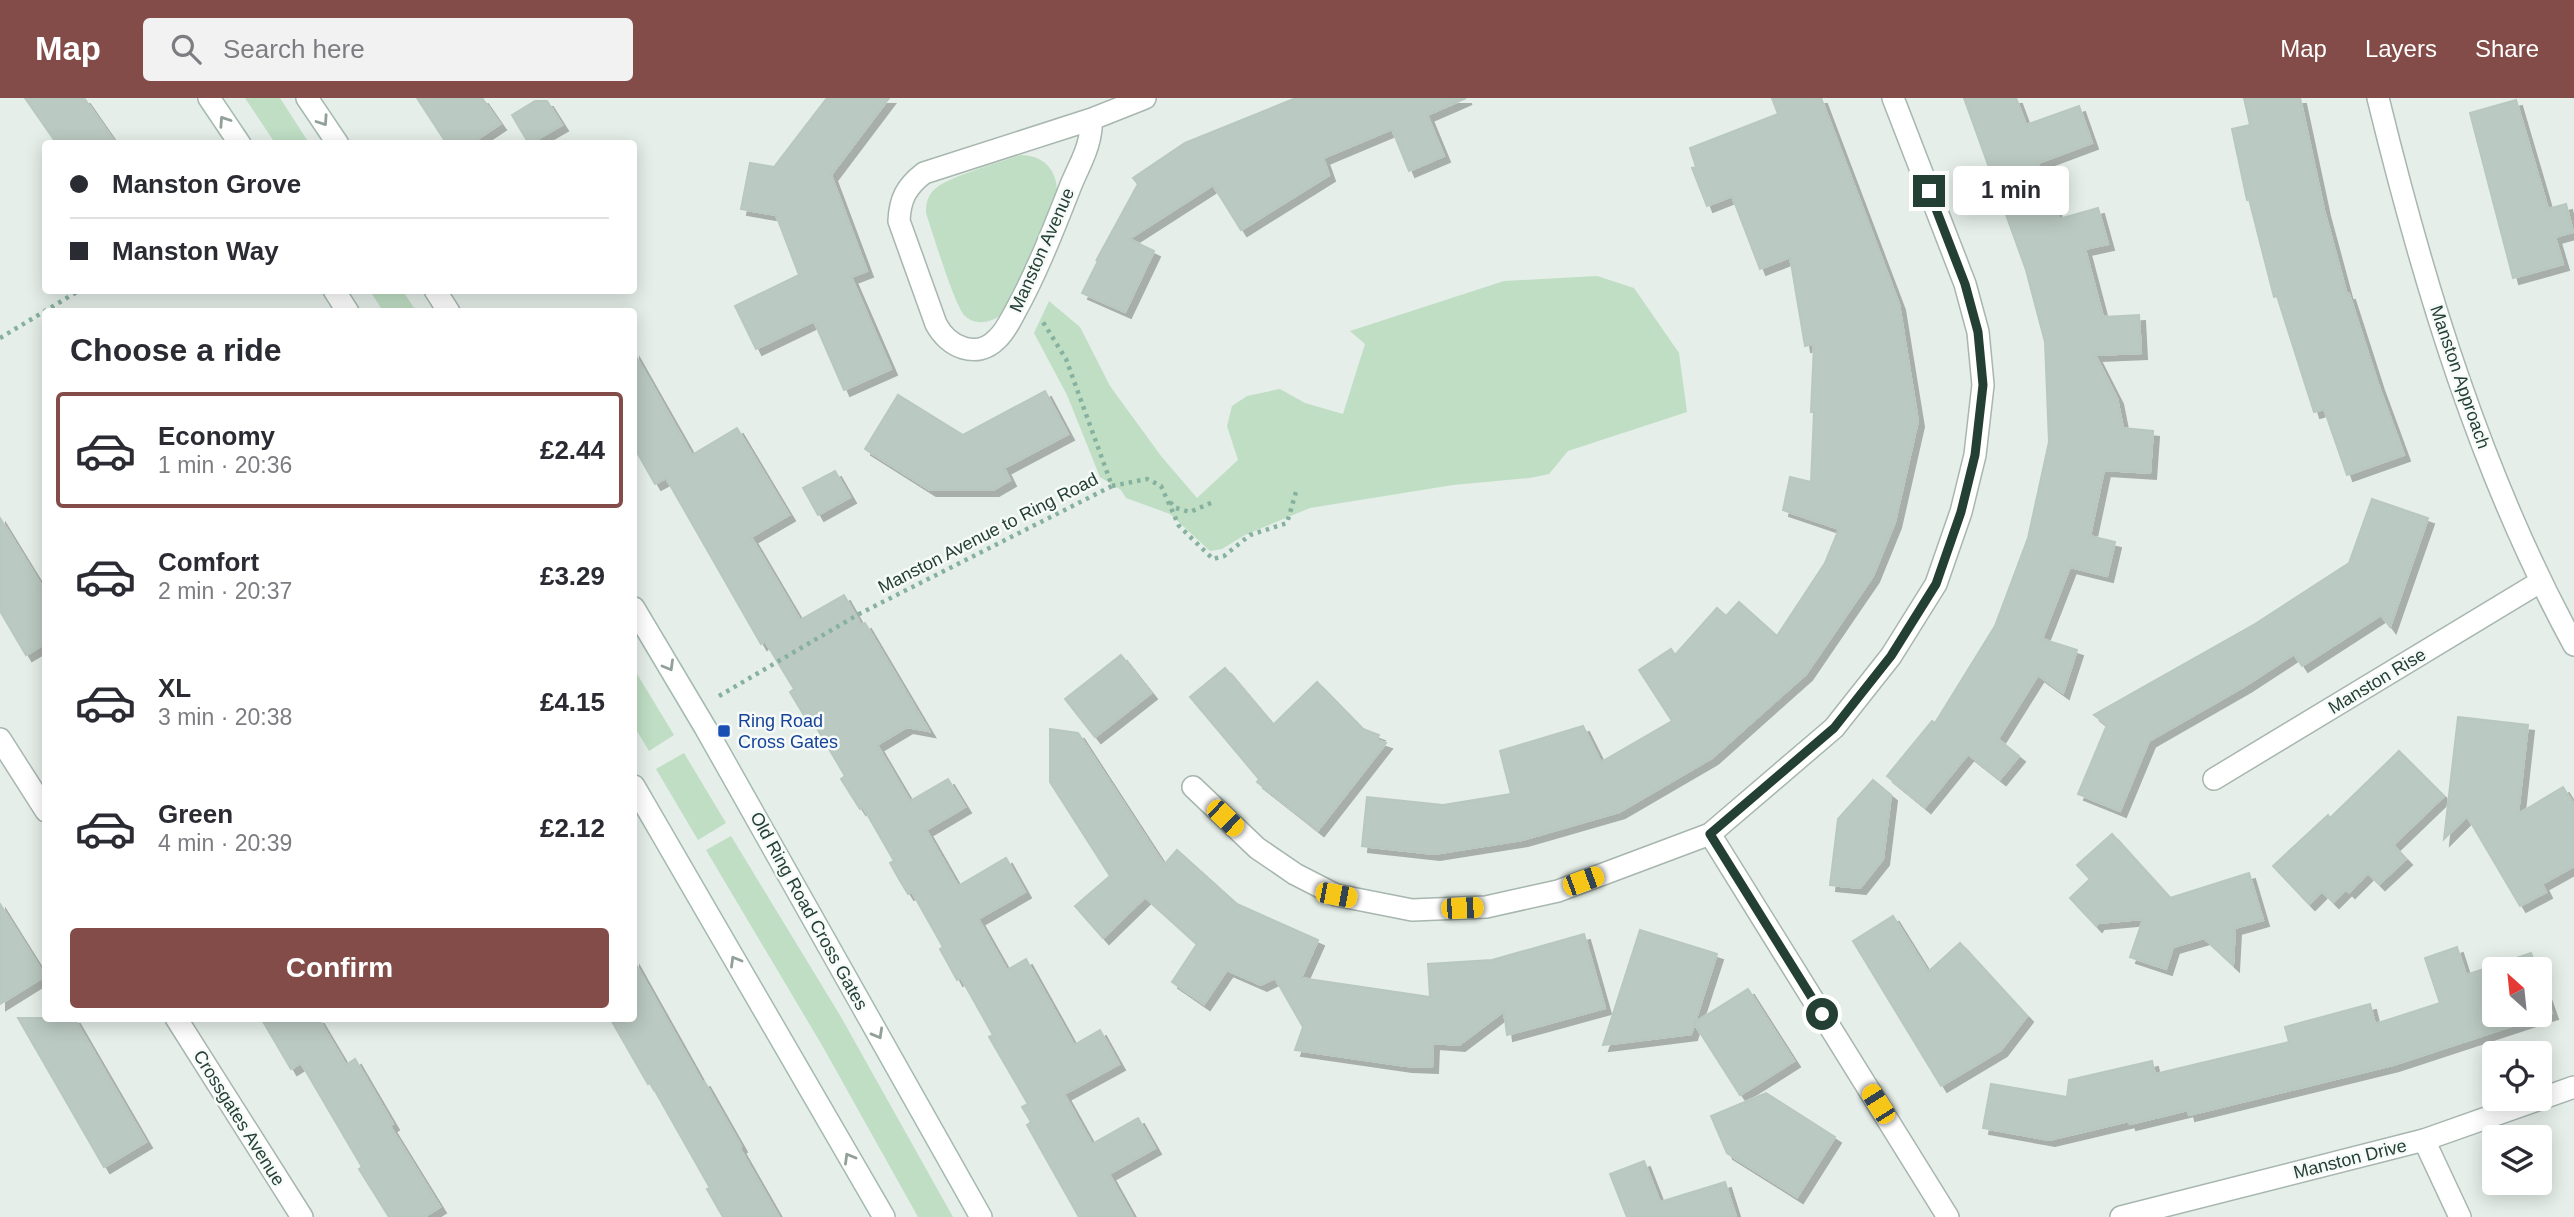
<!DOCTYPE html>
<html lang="en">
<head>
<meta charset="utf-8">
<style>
  body { margin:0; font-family:Helvetica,sans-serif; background:#f2f2f3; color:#2b2b33; height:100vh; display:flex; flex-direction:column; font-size:26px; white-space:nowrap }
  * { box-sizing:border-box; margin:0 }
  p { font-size:23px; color:#7c7c81 }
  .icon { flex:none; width:38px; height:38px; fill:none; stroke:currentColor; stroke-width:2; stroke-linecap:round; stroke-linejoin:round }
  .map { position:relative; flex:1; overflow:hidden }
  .sheet { position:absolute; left:42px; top:210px; width:595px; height:714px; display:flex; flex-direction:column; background:#fff; border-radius:7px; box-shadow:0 4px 18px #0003 }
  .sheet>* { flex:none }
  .hud { position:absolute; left:42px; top:42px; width:595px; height:154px; border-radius:7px; box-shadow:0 4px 18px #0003; display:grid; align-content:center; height:154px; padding:0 28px; background:#fff }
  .needle { width:46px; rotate:333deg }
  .tools { position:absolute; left:2482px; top:859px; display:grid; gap:14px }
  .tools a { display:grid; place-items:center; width:70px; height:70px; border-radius:7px; background:#fff; box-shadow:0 4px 18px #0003; font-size:35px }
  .end { position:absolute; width:32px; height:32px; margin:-16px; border:9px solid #244035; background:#fff; box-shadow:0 0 0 4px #fff }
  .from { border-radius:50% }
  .bubble { position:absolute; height:49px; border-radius:7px; background:#fff; box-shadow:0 4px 18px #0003; font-size:23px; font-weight:700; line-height:49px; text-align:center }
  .car { position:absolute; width:21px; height:42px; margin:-21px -10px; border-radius:9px; box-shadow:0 0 5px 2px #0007; background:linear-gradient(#f5c518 24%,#345 0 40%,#f5c518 0 76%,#345 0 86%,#f5c518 0) }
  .hud b { display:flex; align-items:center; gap:24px; height:66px; font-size:26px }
  .hud b+b { border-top:2px solid #e1e1e2 }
  .hud i { width:18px; height:18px; background:#2b2b33 }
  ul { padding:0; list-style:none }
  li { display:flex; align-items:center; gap:21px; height:116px; margin:0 14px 10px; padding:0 14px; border:4px solid transparent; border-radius:7px }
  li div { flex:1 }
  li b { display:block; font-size:26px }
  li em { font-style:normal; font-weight:700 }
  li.selected { border-color:#834c48 }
  li>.icon { width:63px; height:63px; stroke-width:1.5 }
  h2 { padding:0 28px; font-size:32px; line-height:84px }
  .button { display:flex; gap:14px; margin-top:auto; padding:14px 28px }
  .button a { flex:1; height:80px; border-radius:7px; background:#834c48; color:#fff; font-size:28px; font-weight:700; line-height:80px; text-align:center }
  header { display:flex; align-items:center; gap:42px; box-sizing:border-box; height:98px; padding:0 35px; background:#834c48; color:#fff }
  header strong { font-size:33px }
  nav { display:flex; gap:38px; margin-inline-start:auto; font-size:24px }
  .search { width:490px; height:63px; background:#f2f2f3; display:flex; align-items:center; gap:18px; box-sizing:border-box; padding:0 24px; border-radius:7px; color:#7c7c81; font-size:26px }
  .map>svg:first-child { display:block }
</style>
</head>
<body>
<header>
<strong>Map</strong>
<div class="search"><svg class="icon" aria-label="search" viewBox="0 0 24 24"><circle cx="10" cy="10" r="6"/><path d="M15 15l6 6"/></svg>Search here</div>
<nav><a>Map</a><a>Layers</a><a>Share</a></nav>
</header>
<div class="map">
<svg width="2574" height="1119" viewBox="0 0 2574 1119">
  <defs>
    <filter id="shadow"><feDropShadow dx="6" dy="6" stdDeviation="0" flood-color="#0004"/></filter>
  </defs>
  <rect width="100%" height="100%" fill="#e5eee9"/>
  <g fill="#bfdec4">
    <polygon points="245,0 280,0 309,45 275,45"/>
    <path d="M1020 57C1043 57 1057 71 1057 94L1005 214C994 224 977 229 965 218 955 209 932 133 926 115 926 105 928 96 936 90 951 78 1001 64 1020 57Z"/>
    <polygon points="1597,178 1634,190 1679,255 1687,314 1568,353 1549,376 1530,380 1453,387 1310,410 1245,437 1222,451 1210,453 1170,416 1126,400 1121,392 1100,379 1067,297 1034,235 1049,203 1080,229 1110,288 1161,358 1197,400 1238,362 1227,328 1232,308 1247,298 1280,291 1305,305 1343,316 1365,246 1350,233 1504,183"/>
    <polygon points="370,193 403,193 416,213 383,213"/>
    <polygon points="634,571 674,637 649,653 634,628"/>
    <polygon points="684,655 726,725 698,742 656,671"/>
    <polygon points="731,738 841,919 953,1119 918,1119 823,949 706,752"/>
  </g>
  <g fill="#bac9c2" stroke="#b8c8bf" stroke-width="2" filter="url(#shadow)">
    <polygon points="25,0 84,0 116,46 57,46"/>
    <polygon points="417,0 482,0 500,26 470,46 447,46"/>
    <polygon points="827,0 889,0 831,77 867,173 851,179 891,271 844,292 814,223 756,251 735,208 799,177 776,117 741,111 750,65 774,69"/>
    <polygon points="1296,0 1466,0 1427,17 1444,58 1409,73 1392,31 1323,60 1329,77 1241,132 1213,87 1129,141 1154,153 1125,214 1082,195 1099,161 1096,163 1138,86 1133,80 1185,45"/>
    <polygon points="1772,0 1821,0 1899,206 1918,323 1895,424 1873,478 1806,576 1712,660 1619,714 1522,742 1434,756 1362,748 1367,699 1443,707 1511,696 1500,653 1583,628 1601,664 1672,623 1639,572 1671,551 1675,557 1717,510 1726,518 1739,504 1777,538 1825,465 1839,431 1783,412 1790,379 1811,384 1814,314 1811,314 1814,246 1805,248 1790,159 1760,171 1732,98 1707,108 1692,70 1696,69 1690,50 1778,16"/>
    <polygon points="1964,0 2016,0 2026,27 2079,8 2092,45 2038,65 2059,121 2098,110 2108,146 2085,151 2103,219 2139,217 2141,255 2095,257 2117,300 2123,330 2153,333 2150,375 2104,372 2090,438 2115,444 2107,478 2070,469 2042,541 2077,552 2063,595 2038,577 1998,641 2019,658 2000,681 1968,656 1925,709 1887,678 1932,623 1935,625 1995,528 2028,440 2049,344 2045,244 2026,172"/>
    <polygon points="2244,0 2300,0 2324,112 2347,197 2349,196 2378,286 2404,357 2347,377 2324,311 2314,314 2277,198 2274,199 2249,101 2247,102 2232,31 2250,27"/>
    <polygon points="2516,2 2548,111 2566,106 2573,134 2555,139 2563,166 2513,180 2470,15"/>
    <polygon points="535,3 547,3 562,27 529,46 512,17"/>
    <polygon points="634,255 692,357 737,330 789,417 751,439 800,522 844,497 861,527 865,525 929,633 907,629 877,647 910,703 948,681 965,709 926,732 958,788 1006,760 1025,794 978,821 1007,872 1026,861 1074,947 1100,932 1119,966 1064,996 1092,1046 1138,1020 1155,1050 1109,1076 1133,1119 1079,1119 1027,1027 1031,1024 1022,1009 1028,1006 989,939 993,937 961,880 957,882 940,851 943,849 912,794 908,796 899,781 890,765 894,763 863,709 860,711 841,681 845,678 812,622 808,624 790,594 794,591 765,543 761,546 666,380 655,386 634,349"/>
    <polygon points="1045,293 1068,336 1004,370 1010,382 993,392 930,392 865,351 898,297 963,337"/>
    <polygon points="835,373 850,399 818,417 803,390"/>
    <polygon points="2372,401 2428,420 2390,529 2381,517 2302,568 2294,556 2245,588 2149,643 2120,713 2078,696 2107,627 2094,617 2255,526 2349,465"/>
    <polygon points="0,420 46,495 46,545 26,557 0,513"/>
    <polygon points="1121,557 1151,595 1095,639 1065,601"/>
    <polygon points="1225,570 1273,627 1317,584 1363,631 1379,637 1377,642 1386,645 1318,732 1257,684 1259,681 1190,599"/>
    <polygon points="2458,619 2528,627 2518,716 2563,689 2574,707 2574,768 2542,786 2546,794 2520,808 2467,718 2444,741"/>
    <polygon points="1050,631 1078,635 1164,767 1177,752 1237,806 1318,842 1301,880 1430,899 1428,866 1492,862 1584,836 1605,910 1507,937 1504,913 1459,947 1433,945 1432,969 1406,968 1295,952 1303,929 1275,880 1261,887 1227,872 1204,906 1172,884 1197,846 1145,799 1103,840 1075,808 1110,778 1050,684"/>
    <polygon points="2399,653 2444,698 2393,747 2406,761 2379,786 2368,775 2349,794 2346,791 2333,804 2322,793 2309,806 2273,768 2328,717 2330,720"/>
    <polygon points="1873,682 1891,697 1883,761 1860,790 1830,787 1838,721"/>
    <polygon points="2112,736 2170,800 2249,775 2263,822 2235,830 2233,867 2204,840 2173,849 2166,871 2130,859 2143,821 2098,825 2096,828 2070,800 2090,781 2077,767"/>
    <polygon points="0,806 45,878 0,906"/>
    <polygon points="1893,818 1928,874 1960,845 2027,918 2001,952 1941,988 1853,843"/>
    <polygon points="1640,832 1717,856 1691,936 1603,947"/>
    <polygon points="2457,849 2466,877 2531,855 2537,872 2494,872 2494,917 2539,917 2539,878 2552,915 2393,967 2189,1017 2188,1012 2130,1026 2129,1023 2049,1042 1983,1030 1991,986 2067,999 2069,982 2152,963 2155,976 2289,944 2285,929 2370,906 2375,926 2440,905 2425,860"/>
    <polygon points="634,863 702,984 704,983 741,1048 739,1049 779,1119 723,1119 707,1091 710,1090 650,984 648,986 610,920 634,920"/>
    <polygon points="1748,891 1794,963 1740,997 1694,925"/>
    <polygon points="18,920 74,920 146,1044 104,1069"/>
    <polygon points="261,920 318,920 346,967 355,961 393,1026 390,1028 440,1109 424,1119 389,1119 359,1071 362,1069 301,965 291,971"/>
    <polygon points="1766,995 1835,1039 1797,1099 1727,1055 1711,1018"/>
    <polygon points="1644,1063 1660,1104 1725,1084 1736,1119 1627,1119 1610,1076"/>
  </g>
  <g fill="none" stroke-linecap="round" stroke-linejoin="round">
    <g stroke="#a7b6af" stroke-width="24">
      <g id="minor">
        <path d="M2378 0C2424 188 2481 377 2574 547"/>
        <path d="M1092 21C1091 28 1091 35 1089 42 1086 57 1077 72 1071 87 1054 130 1037 174 1015 214 1010 223 1005 234 997 241 977 262 948 249 936 226L899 123C900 101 906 89 924 75L1092 21 1145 0"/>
        <polyline points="0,641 46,713"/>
        <polyline points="2214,681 2540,484"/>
        <polyline points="1193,689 1257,750 1295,776 1336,797 1412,812 1486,809 1558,793 1710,736 1834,630 1891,558 1936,486 1961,414 1975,357 1983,287 1978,234 1965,186 1893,0"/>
        <polyline points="1710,736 1948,1119"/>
        <polyline points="176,920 302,1119"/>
        <polyline points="2424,1042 2460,1119"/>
        <polyline points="2121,1119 2424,1042 2574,989"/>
      </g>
    </g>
    <g stroke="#a4bab0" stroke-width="24">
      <g id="secondary">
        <polyline points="209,0 240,46"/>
        <polyline points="307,0 338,46"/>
        <polyline points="334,192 348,214"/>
        <polyline points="435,192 449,214"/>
        <polyline points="634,510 706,631 981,1119"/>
        <polyline points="634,688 884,1119"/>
      </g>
    </g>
    <g stroke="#86b19f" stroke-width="4.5" stroke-dasharray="3.5 5" stroke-linecap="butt">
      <polyline points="0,240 80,192"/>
      <polyline points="1112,388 1147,381 1161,388 1179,428 1213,461 1224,458 1250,437 1287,425 1296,394"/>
      <polyline points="1170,404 1176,410 1190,414 1213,404"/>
      <polyline points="719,598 859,516 1112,388 1066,261 1043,224"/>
    </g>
    <use href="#minor" stroke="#fff" stroke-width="21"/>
    <use href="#secondary" stroke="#fff" stroke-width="21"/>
  </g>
  <defs><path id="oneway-chevron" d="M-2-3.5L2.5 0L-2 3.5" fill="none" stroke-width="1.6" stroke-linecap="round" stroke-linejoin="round" transform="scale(1.75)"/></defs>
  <g stroke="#92a09a">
    <use href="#oneway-chevron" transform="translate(224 23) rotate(-124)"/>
    <use href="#oneway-chevron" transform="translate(323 23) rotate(56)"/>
    <use href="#oneway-chevron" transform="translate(669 568) rotate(60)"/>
    <use href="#oneway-chevron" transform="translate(735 863) rotate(-120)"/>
    <use href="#oneway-chevron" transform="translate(878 936) rotate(61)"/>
    <use href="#oneway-chevron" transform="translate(849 1060) rotate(-120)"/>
  </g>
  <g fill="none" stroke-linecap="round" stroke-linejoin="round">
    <polyline stroke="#244035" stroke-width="9" points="1822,916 1710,736 1834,630 1891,558 1936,486 1961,414 1975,357 1983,287 1978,234 1965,186 1929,93"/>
  </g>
  <rect fill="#1a4fb4" stroke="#f6faf8" stroke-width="2.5" x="717" y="626" width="14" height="14" rx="3.5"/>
  <g text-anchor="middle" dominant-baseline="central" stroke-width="5" stroke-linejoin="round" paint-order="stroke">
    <g font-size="18" fill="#244035" stroke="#f6faf8">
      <text transform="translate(1042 152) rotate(-66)">Manston Avenue</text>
      <text transform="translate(2460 279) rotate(71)">Manston Approach</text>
      <text transform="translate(988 435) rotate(-27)">Manston Avenue to Ring Road</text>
      <text transform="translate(2377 583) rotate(-31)">Manston Rise</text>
      <text transform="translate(809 813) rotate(61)">Old Ring Road Cross Gates</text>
      <text transform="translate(239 1020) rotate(58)">Crossgates Avenue</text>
      <text transform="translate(2350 1061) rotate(-14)">Manston Drive</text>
    </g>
    <g font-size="18" fill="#164399" stroke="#f6faf8" text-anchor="start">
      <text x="738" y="623">Ring Road<tspan x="738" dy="21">Cross Gates</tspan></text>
    </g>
  </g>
</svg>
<div class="tools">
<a><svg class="needle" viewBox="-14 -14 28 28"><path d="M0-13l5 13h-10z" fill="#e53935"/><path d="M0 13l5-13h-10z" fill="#7c7c81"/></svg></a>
<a><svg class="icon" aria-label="locate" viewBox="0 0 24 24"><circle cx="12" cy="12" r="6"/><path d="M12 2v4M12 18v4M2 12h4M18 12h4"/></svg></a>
<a><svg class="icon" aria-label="layers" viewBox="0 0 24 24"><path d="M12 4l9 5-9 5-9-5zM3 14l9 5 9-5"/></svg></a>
</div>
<i class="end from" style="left:1822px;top:916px"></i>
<i class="end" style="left:1929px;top:93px"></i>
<div class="bubble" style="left:1953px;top:68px;width:116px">1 min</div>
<i class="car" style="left:1225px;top:720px;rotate:134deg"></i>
<i class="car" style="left:1583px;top:783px;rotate:70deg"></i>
<i class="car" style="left:1336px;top:797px;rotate:101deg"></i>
<i class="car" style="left:1462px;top:810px;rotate:88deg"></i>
<i class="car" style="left:1878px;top:1006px;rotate:328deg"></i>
<div class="hud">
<b><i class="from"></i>Manston Grove</b>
<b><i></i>Manston Way</b>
</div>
<section class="sheet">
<h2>Choose a ride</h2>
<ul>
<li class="selected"><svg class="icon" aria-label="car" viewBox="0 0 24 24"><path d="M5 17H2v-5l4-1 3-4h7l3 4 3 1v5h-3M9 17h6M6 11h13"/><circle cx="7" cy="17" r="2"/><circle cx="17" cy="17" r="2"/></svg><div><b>Economy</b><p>1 min · 20:36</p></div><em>£2.44</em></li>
<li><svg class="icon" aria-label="car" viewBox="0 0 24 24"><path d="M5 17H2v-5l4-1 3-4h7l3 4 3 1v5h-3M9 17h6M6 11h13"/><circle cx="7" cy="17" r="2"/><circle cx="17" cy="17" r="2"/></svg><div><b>Comfort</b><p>2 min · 20:37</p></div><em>£3.29</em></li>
<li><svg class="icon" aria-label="car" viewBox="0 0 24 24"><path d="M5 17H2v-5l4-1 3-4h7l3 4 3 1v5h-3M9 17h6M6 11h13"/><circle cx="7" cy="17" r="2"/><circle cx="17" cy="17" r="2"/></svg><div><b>XL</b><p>3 min · 20:38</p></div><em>£4.15</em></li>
<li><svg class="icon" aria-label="car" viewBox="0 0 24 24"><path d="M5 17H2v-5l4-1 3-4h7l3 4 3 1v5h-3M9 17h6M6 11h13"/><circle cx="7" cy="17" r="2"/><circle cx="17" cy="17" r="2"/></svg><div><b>Green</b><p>4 min · 20:39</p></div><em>£2.12</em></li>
</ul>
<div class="button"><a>Confirm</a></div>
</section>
</div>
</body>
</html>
